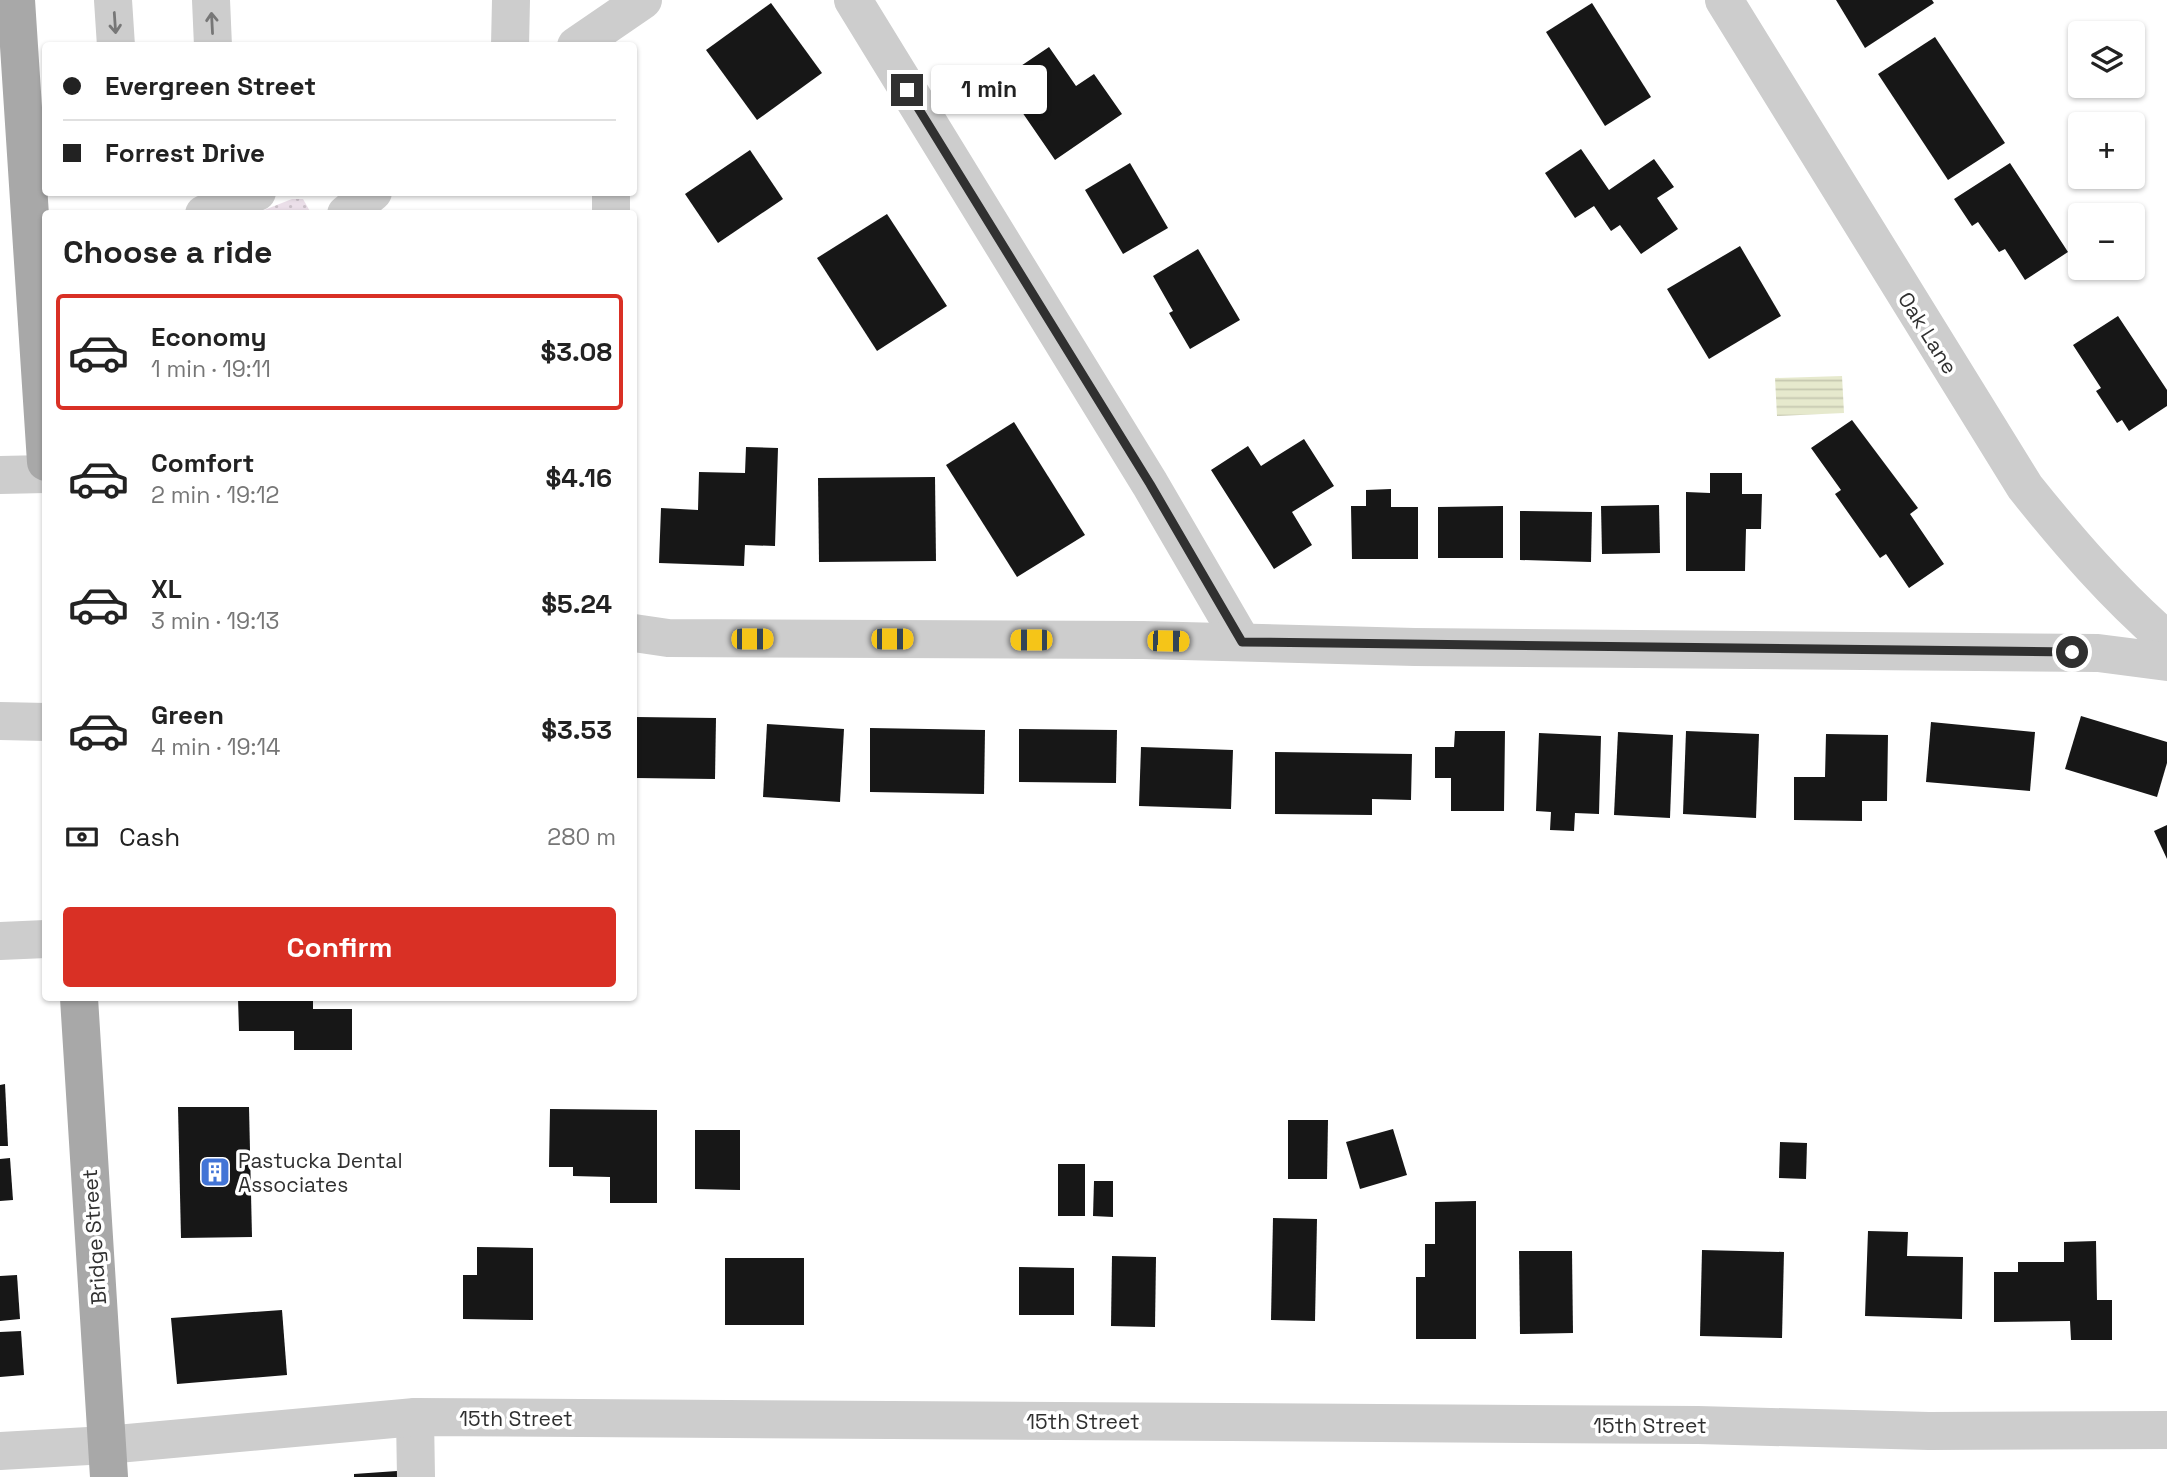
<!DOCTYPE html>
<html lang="en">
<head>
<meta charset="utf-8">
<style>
  body { margin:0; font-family:"Space Grotesk",sans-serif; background:#f2f2f2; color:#222; height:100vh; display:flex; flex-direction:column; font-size:26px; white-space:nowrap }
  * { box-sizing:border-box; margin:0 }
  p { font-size:23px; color:#767676 }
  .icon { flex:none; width:38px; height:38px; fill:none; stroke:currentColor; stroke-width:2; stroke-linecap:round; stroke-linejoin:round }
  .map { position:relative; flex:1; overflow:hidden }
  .drawer { position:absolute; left:42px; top:210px; width:595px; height:791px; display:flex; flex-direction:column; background:#fff; border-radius:7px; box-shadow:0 2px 5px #0004 }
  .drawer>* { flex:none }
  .banner { position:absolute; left:42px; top:42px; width:595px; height:154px; border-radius:7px; box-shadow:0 2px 5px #0004; display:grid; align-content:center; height:154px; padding:0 21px; background:#fff }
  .tools { position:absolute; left:2068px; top:21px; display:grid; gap:14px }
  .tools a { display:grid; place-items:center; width:77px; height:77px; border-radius:7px; background:#fff; box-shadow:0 2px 5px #0004; font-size:35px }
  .end { position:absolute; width:32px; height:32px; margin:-16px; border:9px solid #303030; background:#fff; box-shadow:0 0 0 4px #fff }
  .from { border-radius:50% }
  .bubble { position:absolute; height:49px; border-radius:7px; background:#fff; box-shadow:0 2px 5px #0004; font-size:23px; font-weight:700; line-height:49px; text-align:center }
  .car { position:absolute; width:21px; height:42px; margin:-21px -10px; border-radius:9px; box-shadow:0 0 5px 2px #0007; background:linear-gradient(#f5c518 24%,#345 0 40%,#f5c518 0 76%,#345 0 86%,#f5c518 0) }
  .banner b { display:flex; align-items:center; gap:24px; height:66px; font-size:26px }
  .banner b+b { border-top:2px solid #e0e0e0 }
  .banner i { width:18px; height:18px; background:#222 }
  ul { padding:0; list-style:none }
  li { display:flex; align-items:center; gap:21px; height:116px; margin:0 14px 10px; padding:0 7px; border:4px solid transparent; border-radius:7px }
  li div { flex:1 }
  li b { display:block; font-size:26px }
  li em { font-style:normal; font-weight:700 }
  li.on { border-color:#d93025 }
  li>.icon { width:63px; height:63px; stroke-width:1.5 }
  h2 { padding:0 21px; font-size:32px; line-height:84px }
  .pay { display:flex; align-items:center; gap:18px; height:77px; padding:0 21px; font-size:26px }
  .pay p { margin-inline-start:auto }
  .primary-button { display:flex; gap:14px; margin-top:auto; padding:14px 21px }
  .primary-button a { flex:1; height:80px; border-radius:7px; background:#d93025; color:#fff; font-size:28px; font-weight:700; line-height:80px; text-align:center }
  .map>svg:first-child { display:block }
</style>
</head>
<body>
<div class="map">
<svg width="2167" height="1477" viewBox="0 0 2167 1477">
  <defs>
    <pattern id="green-dots" width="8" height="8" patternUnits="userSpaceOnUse" patternTransform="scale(1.75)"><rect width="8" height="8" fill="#ebdfe9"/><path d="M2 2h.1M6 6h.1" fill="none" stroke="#cac0c8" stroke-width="1.8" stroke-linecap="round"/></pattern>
    <pattern id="water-rules" width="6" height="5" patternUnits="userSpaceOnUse" patternTransform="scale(1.75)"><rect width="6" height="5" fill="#e6e9cd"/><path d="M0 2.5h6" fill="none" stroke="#c6c8b0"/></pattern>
  </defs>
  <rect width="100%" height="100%" fill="#fff"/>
  <polygon fill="url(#green-dots)" points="292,199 303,199 311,213 254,214"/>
  <polygon fill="url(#water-rules)" points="1842,376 1844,413 1777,416 1775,378"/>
  <g fill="#171717">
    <polygon points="1836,0 1932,0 1934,3 1865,48"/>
    <polygon points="771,3 822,73 757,120 706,50"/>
    <polygon points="1592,3 1651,97 1605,126 1546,32"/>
    <polygon points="1935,37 2005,143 1948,180 1878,74"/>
    <polygon points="1049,47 1076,86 1094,74 1122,114 1055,160 1000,80"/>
    <polygon points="1581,149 1609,190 1654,159 1674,187 1657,198 1678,229 1641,254 1620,225 1611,231 1594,206 1575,218 1545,173"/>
    <polygon points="750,150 783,199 718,243 685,194"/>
    <polygon points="1130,163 1168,228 1123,254 1085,190"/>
    <polygon points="2010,163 2068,252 2025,280 2005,249 1999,252 1978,222 1972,226 1954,199"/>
    <polygon points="887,214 947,306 877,351 817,258"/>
    <polygon points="1740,246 1781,316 1709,359 1667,289"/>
    <polygon points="1198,249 1240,320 1190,349 1169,313 1173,311 1153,276"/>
    <polygon points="2118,316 2167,390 2167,406 2129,431 2122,420 2117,423 2096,391 2101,388 2073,345"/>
    <polygon points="1852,420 1918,508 1910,514 1944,564 1909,588 1886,554 1880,558 1835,494 1841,490 1811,448"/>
    <polygon points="1014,422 1085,535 1017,577 946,465"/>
    <polygon points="1304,439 1334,486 1292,512 1312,545 1274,569 1211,470 1248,446 1261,466"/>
    <polygon points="746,447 778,448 775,546 745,545 744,566 659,563 661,508 698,510 699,472 745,473"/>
    <polygon points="1710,473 1742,473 1742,494 1762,494 1761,529 1746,529 1745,571 1686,571 1686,492 1710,493"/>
    <polygon points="935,477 936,561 819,562 818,478"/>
    <polygon points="1391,489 1391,507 1418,507 1418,559 1352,559 1351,506 1366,506 1366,490"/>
    <polygon points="1659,505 1660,553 1602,554 1601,506"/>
    <polygon points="1503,506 1503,558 1438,558 1438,507"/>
    <polygon points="1520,511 1592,512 1591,562 1520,560"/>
    <polygon points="2081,716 2167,742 2167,763 2157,797 2065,769"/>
    <polygon points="636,717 716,718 715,779 635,778"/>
    <polygon points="1931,722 2035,732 2030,791 1926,782"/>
    <polygon points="767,724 844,729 840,802 763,797"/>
    <polygon points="870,728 985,730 984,794 870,792"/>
    <polygon points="1019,729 1117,730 1116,783 1019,782"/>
    <polygon points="1455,731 1505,731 1504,811 1451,811 1451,778 1435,778 1435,747 1454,747"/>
    <polygon points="1686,731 1759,734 1756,818 1683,814"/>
    <polygon points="1618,732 1673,735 1670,818 1614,815"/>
    <polygon points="1539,733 1601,736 1599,814 1575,813 1574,831 1550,830 1551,812 1536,811"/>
    <polygon points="1826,734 1888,735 1887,801 1862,801 1862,821 1794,820 1794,777 1825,777"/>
    <polygon points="1141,747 1233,750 1231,809 1139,806"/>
    <polygon points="1275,752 1412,754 1411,800 1372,799 1372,815 1275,814"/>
    <polygon points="2167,825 2167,859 2154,831"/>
    <polygon points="238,998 313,998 313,1009 352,1009 352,1050 294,1050 294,1031 239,1031"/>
    <polygon points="5,1084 8,1146 0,1146 0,1085"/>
    <polygon points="178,1107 249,1107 252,1237 181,1238"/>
    <polygon points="550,1109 657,1110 657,1203 610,1203 610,1177 573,1176 573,1167 549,1167"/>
    <polygon points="1288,1120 1328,1120 1327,1179 1288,1179"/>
    <polygon points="1393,1129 1407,1175 1360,1189 1346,1142"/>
    <polygon points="695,1130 740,1130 740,1190 695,1189"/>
    <polygon points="1780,1142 1807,1143 1806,1179 1779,1178"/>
    <polygon points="10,1158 13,1200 0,1201 0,1159"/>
    <rect x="1058" y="1164" width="27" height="52"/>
    <polygon points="1094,1181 1113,1181 1113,1217 1093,1216"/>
    <polygon points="1476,1201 1476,1339 1416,1339 1416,1277 1425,1277 1425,1244 1435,1244 1435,1202"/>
    <polygon points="1273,1218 1317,1219 1315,1321 1271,1320"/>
    <polygon points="1868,1231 1908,1232 1907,1256 1963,1257 1962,1319 1865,1316"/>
    <polygon points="2096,1241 2097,1300 2112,1300 2112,1340 2071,1340 2070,1321 1994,1322 1994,1272 2018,1272 2018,1262 2064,1262 2064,1242"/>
    <polygon points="477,1247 533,1248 533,1320 463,1319 463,1275 477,1275"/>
    <polygon points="1702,1250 1784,1252 1782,1338 1700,1336"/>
    <polygon points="1519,1251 1572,1251 1573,1333 1520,1334"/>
    <polygon points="1112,1256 1156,1257 1155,1327 1111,1326"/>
    <rect x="725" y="1258" width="79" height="67"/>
    <polygon points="1019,1267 1074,1268 1074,1315 1019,1315"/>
    <polygon points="17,1275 20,1319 0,1321 0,1276"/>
    <polygon points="282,1310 287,1375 177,1384 171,1318"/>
    <polygon points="21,1331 24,1375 0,1377 0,1332"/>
    <polygon points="397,1471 397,1477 354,1477 354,1474"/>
  </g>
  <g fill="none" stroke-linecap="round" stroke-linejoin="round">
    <g stroke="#cdcdcd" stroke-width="38">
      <polyline points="113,0 116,46"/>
      <polyline points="211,0 213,46"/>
      <polyline points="853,0 1150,484 1242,642"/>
      <path d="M1724 0 2025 487C2069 542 2114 594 2167 640"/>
      <polyline points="510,46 511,0"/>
      <polyline points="576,46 643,0"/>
      <polyline points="204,214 257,192"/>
      <polyline points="346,214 373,192"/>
      <polyline points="611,214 611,192"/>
      <polyline points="0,475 46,474"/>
      <polyline points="634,633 668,638 1143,640 1415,647 2098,653 2167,662"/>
      <polyline points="0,721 46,722"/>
      <polyline points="0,941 46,939"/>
      <polyline points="415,1417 416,1477"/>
      <polyline points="0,1451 106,1445 415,1417 1698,1425 1929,1431 2167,1430"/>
    </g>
    <g stroke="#a8a8a8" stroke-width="38">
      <polyline points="16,0 46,462"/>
      <polyline points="79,998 109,1477"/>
    </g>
  </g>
  <defs><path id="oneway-shaft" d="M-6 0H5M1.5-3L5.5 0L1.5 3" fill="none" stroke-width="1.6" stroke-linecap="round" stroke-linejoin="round" transform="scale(1.75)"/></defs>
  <g stroke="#777">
    <use href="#oneway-shaft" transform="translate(115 23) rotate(86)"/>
    <use href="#oneway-shaft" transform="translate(212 23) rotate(-93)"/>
  </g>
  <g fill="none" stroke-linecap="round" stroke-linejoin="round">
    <polyline stroke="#303030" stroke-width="9" points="907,90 1150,484 1242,642 2072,652"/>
  </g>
  <defs>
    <g id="building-square" transform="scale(1.575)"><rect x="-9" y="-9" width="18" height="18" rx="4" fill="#4274d6" stroke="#fff"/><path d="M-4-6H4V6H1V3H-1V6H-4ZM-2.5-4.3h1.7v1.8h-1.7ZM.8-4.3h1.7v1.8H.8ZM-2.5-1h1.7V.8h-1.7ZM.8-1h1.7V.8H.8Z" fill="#fff"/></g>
  </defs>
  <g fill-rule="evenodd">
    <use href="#building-square" x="215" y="1172"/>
  </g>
  <g text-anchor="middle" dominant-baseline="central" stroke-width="7" stroke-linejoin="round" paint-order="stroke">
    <g font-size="21" fill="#303030" stroke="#fff">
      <text transform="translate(1928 333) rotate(58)">Oak Lane</text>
      <text transform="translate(94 1237) rotate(-94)">Bridge Street</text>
      <text x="516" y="1418">15th Street</text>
      <text x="1083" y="1421">15th Street</text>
      <text x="1650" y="1425">15th Street</text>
    </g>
    <g font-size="21" fill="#303030" stroke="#fff" text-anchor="start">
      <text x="238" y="1160">Pastucka Dental<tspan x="238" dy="24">Associates</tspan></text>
    </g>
  </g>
</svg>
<div class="tools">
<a><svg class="icon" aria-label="layers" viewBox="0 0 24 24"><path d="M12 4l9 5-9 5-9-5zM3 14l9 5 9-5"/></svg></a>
<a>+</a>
<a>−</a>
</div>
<i class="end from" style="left:2072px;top:652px"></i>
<i class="end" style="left:907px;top:90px"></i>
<div class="bubble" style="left:931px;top:65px;width:116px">1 min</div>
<i class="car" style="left:752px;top:639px;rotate:90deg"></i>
<i class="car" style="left:892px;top:639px;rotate:90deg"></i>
<i class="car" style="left:1031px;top:640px;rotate:270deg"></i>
<i class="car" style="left:1168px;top:641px;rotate:91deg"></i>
<div class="banner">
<b><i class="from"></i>Evergreen Street</b>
<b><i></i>Forrest Drive</b>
</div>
<section class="drawer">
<h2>Choose a ride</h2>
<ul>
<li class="on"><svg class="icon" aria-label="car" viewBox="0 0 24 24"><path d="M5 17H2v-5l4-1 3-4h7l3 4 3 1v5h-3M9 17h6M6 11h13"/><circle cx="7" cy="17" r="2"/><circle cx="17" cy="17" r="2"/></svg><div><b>Economy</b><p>1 min · 19:11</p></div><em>$3.08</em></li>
<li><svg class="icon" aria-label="car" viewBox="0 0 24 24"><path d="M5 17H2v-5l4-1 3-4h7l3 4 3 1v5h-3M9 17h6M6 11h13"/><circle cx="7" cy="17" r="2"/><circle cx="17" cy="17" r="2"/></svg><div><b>Comfort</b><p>2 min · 19:12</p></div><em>$4.16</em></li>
<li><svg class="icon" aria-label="car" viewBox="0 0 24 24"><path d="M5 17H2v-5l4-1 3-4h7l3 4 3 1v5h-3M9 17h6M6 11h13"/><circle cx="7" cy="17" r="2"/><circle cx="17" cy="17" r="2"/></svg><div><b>XL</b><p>3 min · 19:13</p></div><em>$5.24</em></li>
<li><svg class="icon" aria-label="car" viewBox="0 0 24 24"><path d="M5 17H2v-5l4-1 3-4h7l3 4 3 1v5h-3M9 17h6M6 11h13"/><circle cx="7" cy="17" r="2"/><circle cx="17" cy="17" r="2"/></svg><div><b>Green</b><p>4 min · 19:14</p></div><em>$3.53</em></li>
</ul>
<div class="pay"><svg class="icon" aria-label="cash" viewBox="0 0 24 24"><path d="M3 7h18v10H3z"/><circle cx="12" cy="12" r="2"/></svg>Cash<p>280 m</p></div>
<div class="primary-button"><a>Confirm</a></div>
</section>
</div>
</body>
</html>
